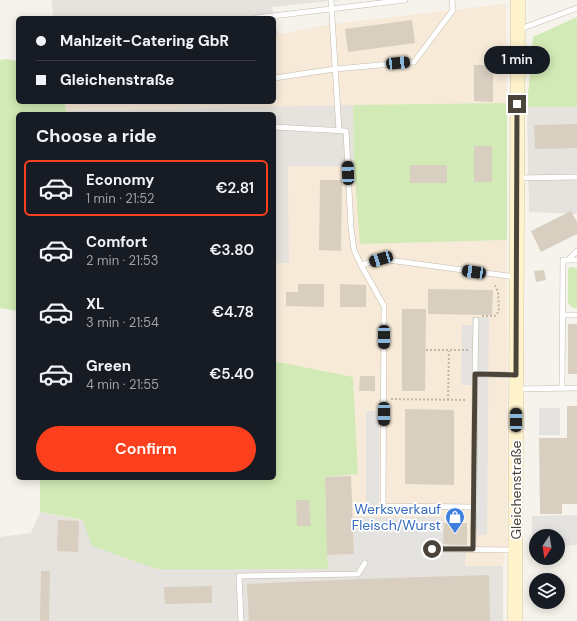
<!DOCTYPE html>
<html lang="en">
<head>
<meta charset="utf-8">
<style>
  body { margin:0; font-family:"DM Sans",sans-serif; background:#242831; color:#f1f3f6; height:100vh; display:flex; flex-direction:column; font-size:15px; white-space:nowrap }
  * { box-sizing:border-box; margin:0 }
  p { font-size:13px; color:#9ea1a6 }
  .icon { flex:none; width:22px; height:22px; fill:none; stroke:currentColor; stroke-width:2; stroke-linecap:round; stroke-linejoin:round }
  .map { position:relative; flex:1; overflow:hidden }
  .drawer { position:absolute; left:16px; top:112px; width:260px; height:368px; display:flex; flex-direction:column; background:#171b24; border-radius:6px; box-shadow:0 2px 10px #0003 }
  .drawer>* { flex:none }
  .top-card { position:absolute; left:16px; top:16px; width:260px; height:88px; border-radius:6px; box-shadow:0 2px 10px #0003; display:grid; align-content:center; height:88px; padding:0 20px; background:#171b24 }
  .needle { width:26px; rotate:192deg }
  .buttons { position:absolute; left:529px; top:529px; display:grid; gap:8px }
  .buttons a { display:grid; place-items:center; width:36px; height:36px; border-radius:50%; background:#171b24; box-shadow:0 2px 10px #0003; font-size:20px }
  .end { position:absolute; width:18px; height:18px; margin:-9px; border:5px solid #4b4439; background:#fff; box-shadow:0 0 0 2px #fff }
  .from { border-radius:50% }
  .bubble { position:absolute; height:28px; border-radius:14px; background:#171b24; box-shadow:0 2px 10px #0003; font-size:13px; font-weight:600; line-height:28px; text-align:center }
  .car { position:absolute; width:12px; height:24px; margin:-12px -6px; border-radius:5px; box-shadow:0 0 3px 1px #0007; background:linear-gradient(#222 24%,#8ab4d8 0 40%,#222 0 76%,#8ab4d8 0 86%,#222 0) }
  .top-card b { display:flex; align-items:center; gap:14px; height:38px; font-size:15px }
  .top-card b+b { border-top:1px solid #363941 }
  .top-card i { width:10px; height:10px; background:#f1f3f6 }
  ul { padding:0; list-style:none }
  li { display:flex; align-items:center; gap:12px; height:56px; margin:0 8px 6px; padding:0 12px; border:2px solid transparent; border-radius:6px }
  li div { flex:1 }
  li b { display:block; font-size:15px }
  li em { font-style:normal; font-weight:600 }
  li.on { border-color:#fc3f1d }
  li>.icon { width:36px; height:36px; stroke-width:1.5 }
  h2 { padding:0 20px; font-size:18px; line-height:48px }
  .cta { display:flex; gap:8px; margin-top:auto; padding:8px 20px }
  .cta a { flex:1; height:46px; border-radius:24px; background:#fc3f1d; color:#fff; font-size:16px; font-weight:600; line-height:46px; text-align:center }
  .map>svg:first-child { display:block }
</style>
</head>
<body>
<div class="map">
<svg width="577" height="621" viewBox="0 0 577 621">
  <rect width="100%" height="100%" fill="#f6f3ec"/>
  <g fill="#f7ead8">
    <polygon points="503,4 506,6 507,103 67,111 64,102 274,102 274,35 333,24"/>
    <polygon points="288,166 354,167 361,244 507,240 507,544 503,566 465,566 465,557 444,523 444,517 353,518 354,554 327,555 325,477 357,474 353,377 274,361 274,263 289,263"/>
  </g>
  <g fill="#e6e2dd">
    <polygon points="52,0 341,0 272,7 278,35 274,35 274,18 53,18"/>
    <polygon points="353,105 354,167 288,166 289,263 274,263 274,114 67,114 67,111"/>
    <polygon points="527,107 577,107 577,214 529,212"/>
    <polygon points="40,512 328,569 327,555 354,554 353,517 444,517 444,523 467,523 465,566 503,566 503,621 0,621 0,537 31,533"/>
  </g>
  <g fill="#d2eab5">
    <polygon points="577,17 577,107 527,107 533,37"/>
    <polygon points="7,59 18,61 18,102 64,102 67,114 18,114 18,311 0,308 0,60"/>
    <polygon points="507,103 507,240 360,244 354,167 353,105"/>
    <polygon points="570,267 577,268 577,308 573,308 568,303 568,270"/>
    <polygon points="274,361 353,377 358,474 325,477 328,569 157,569 92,546 83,520 40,512 40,478 274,478"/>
  </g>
  <g fill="#e5e3e0">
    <polygon points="472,317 489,317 487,535 473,535 475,385 461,385 462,325 472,325"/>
    <rect x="539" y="408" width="21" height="27"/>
    <rect x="366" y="411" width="13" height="103"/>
    <polygon points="577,515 577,545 558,546 558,536 536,536 536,546 532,546 532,516"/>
    <polygon points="362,519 440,519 440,570 355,570 355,526 362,526"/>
  </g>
  <g fill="#d8cfc1">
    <polygon points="412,20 415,43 348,52 345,29"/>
    <polygon points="474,65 493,65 493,102 474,101"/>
    <polygon points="577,124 577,148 535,149 534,125"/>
    <rect x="474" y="146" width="18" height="36"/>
    <rect x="410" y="165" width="37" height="18"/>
    <polygon points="320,180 342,180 341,251 319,250"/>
    <polygon points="571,211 577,222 577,234 541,252 531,231"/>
    <polygon points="544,270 546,280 536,282 534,271"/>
    <polygon points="298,284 324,284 324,307 286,306 286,292 298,292"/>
    <polygon points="340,284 366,285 366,307 340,307"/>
    <polygon points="428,289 493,290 492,315 428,314"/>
    <polygon points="402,309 426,309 425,391 402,391"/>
    <rect x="568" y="324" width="9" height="50"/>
    <polygon points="360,376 375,376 375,391 359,391"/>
    <polygon points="567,406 577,406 577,504 562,504 562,514 540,514 539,438 567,438"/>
    <polygon points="405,409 454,410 454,485 405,484"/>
    <polygon points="351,476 354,554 327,555 325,477"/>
    <polygon points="296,500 309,500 311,526 297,526"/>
    <polygon points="58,520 79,521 78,552 57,551"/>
    <polygon points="444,523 467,523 467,545 443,544"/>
    <polygon points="41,571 50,571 49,621 40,621"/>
    <polygon points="489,575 490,621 249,621 247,584 359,579"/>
    <polygon points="212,586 212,603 165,604 164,587"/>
  </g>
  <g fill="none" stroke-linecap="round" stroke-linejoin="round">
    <g stroke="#c2bbae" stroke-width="6">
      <g id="lane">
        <polyline points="331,0 339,131"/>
        <polyline points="256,18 405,0"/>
        <polyline points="520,29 577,8"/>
        <polyline points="274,78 335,69 414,62 453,10 452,0"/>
        <polyline points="274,127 346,131 351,228 354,250 361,265 381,259 516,277"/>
        <polyline points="518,178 577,177"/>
        <polyline points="568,260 577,251"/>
        <polyline points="361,265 384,306 383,506 474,507 475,374"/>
        <polyline points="563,315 577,315"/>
        <polyline points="476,320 475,374 515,375"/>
        <polyline points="562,388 563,260 577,260"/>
        <polyline points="517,389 577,388"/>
        <polyline points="432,549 514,550"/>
        <polyline points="473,549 474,507"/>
        <polyline points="241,621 239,576 358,574 365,563"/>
      </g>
    </g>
    <g stroke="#d6c79b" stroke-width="15">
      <polyline id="secondary" points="515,621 518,0"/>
    </g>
    <g stroke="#c4b79f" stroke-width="2" stroke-dasharray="2 2" stroke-linecap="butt">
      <polyline points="482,316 495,316 499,311 498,292 494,283"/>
      <polyline points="426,350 468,350"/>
      <polyline points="391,399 467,400"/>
      <polyline points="448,400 449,351"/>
    </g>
    <use href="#lane" stroke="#fff" stroke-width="5"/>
    <use href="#secondary" stroke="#fff3cd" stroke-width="14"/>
  </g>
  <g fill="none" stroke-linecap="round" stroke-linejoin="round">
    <polyline stroke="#4b4439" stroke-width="5" points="432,549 473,549 475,374 516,375 517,104"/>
  </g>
  <defs>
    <g id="shop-pin" transform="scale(1)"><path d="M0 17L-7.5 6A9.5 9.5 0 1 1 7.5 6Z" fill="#3f7fe0" stroke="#fff"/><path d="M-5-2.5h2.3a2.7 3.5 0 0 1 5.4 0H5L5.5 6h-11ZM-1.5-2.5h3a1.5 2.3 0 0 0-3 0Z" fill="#fff"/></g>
  </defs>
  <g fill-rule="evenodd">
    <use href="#shop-pin" x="455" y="517"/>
  </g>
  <g text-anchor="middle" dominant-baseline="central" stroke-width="3.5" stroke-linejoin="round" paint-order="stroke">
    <g font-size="14" fill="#4b4439" stroke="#fff">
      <text transform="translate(516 490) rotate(-90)">Gleichenstraße</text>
    </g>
    <g font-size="14" fill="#366cbe" stroke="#fff" text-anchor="end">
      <text x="441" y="509">Werksverkauf<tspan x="441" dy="16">Fleisch/Wurst</tspan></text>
    </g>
  </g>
</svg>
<div class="buttons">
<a><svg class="needle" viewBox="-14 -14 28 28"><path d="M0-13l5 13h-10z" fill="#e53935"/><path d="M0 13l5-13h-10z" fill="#9ea1a6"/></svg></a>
<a><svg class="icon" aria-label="layers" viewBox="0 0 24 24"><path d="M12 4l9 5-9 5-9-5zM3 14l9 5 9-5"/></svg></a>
</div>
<i class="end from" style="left:432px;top:549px"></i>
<i class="end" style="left:517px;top:104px"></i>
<div class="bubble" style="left:484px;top:46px;width:66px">1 min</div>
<i class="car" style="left:398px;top:63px;rotate:85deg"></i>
<i class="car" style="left:348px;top:173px;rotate:358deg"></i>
<i class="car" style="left:381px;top:259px;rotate:253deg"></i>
<i class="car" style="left:474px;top:272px;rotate:278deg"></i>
<i class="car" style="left:384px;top:337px;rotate:180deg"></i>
<i class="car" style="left:384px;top:414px;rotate:180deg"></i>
<i class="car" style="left:516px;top:420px;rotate:0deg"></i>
<div class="top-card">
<b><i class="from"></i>Mahlzeit-Catering GbR</b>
<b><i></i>Gleichenstraße</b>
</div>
<section class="drawer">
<h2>Choose a ride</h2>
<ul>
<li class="on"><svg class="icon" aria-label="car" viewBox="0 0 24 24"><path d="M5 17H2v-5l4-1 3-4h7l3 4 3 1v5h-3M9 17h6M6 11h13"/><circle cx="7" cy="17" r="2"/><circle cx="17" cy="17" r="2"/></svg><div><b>Economy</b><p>1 min · 21:52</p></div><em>€2.81</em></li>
<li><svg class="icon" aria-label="car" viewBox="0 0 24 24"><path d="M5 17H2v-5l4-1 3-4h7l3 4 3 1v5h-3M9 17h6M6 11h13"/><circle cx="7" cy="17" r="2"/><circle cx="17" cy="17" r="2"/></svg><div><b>Comfort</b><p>2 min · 21:53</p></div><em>€3.80</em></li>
<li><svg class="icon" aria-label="car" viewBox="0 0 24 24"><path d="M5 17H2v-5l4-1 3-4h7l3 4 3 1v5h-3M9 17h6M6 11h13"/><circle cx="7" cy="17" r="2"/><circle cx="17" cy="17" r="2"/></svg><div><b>XL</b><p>3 min · 21:54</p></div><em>€4.78</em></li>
<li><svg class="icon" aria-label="car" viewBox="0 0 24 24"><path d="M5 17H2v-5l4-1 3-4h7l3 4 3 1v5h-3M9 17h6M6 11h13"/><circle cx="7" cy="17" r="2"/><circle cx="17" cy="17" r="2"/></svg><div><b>Green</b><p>4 min · 21:55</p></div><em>€5.40</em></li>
</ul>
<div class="cta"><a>Confirm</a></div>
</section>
</div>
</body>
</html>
